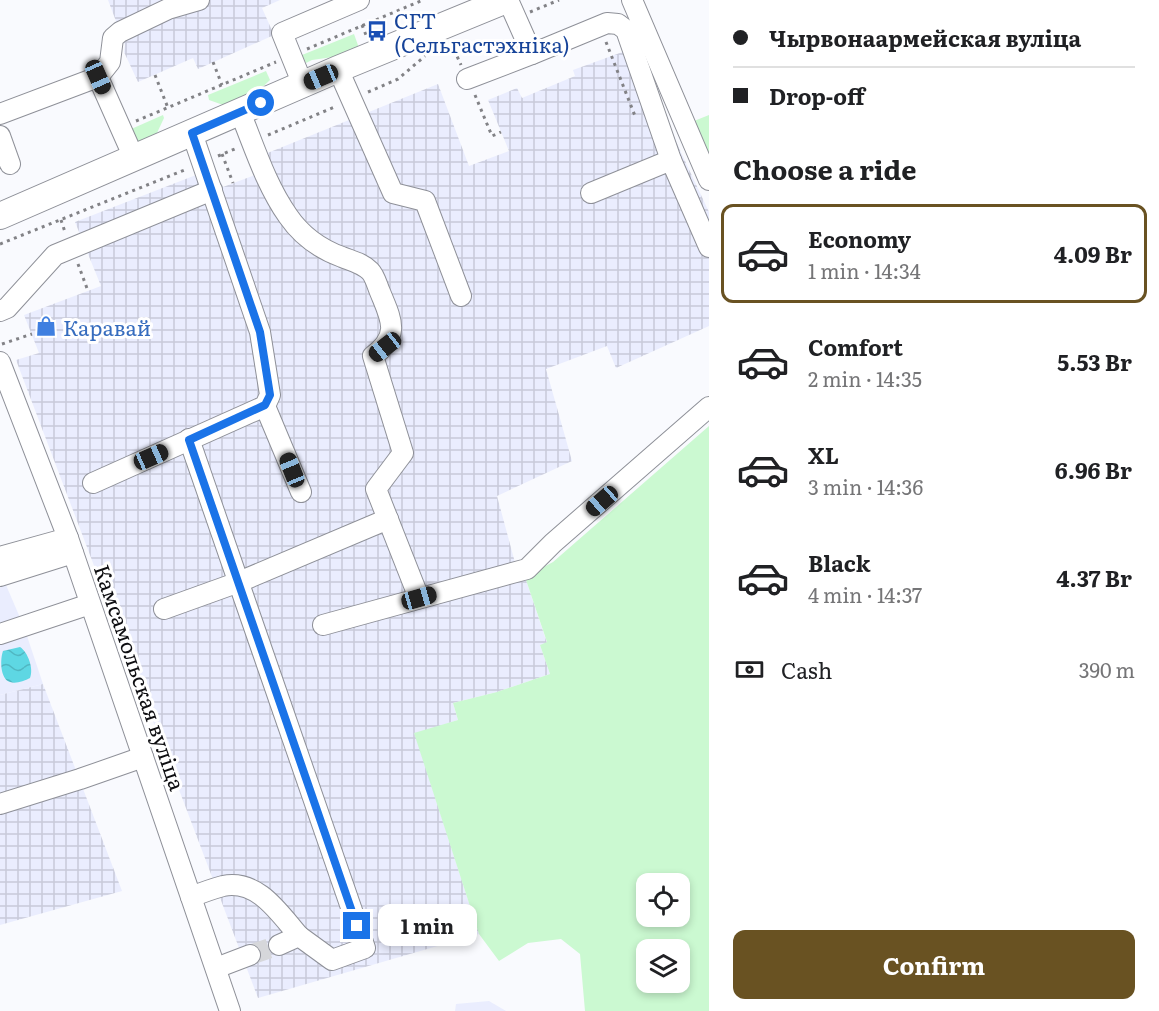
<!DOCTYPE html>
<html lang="en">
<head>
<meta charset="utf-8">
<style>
  body { margin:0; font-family:Literata,serif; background:#f2f2f2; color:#202124; height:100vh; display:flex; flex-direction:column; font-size:22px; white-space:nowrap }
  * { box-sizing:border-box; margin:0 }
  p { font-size:20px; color:#757577 }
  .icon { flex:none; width:33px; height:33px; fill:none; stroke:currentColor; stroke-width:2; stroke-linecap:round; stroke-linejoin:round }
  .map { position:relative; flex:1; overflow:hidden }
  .panel { display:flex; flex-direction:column; background:#fff; width:450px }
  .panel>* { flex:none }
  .hud { display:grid; align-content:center; height:132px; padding:0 24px; background:#fff }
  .buttons { position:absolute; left:636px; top:873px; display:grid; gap:12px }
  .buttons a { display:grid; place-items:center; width:54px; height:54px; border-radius:12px; background:#fff; box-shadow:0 3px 9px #0003; font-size:30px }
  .end { position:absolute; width:27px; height:27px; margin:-14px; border:8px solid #1a73e8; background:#fff; box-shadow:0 0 0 3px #fff }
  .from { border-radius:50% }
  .bubble { position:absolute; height:42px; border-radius:12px; background:#fff; box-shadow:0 3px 9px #0003; font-size:20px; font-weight:700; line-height:42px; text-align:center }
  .car { position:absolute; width:18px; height:36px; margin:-18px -9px; border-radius:8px; box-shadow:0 0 4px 2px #0007; background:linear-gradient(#222 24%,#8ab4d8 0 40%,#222 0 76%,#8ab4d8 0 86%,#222 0) }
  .hud b { display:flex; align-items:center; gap:21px; height:57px; font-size:22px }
  .hud b+b { border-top:2px solid #e0e0e0 }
  .hud i { width:15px; height:15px; background:#202124 }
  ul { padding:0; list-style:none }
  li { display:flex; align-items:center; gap:18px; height:99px; margin:0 12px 9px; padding:0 12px; border:3px solid transparent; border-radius:12px }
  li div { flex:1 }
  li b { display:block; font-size:22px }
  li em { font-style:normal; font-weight:700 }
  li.selected { border-color:#695222 }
  li>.icon { width:54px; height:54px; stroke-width:1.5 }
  h2 { padding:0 24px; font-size:27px; line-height:72px }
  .pay { display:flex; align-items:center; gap:15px; height:66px; padding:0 24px; font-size:22px }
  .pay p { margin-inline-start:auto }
  .action { display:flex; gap:12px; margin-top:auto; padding:12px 24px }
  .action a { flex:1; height:69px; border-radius:12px; background:#695222; color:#fff; font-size:24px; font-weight:700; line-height:69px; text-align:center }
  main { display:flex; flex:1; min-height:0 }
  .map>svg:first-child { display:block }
</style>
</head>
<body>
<main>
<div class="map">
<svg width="709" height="1011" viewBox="0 0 709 1011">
  <defs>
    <pattern id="industrial-grid" width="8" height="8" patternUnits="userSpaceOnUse" patternTransform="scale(1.5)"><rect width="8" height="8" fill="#eaedfe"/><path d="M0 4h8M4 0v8" fill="none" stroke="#c8cad9"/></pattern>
    <pattern id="water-waves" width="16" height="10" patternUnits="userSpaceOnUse" patternTransform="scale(1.5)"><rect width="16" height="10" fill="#5ed7e3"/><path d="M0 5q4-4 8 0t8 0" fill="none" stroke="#50b7c2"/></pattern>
  </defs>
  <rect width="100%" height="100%" fill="#f9fafe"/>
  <g fill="#eaedfe">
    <polygon points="0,571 24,627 43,684 0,695"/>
    <polygon points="489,1001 506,1011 455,1011 456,1004"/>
  </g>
  <g fill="url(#industrial-grid)">
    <polygon points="108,0 280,0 262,8 274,35 198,69 193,58 138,82 124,52 125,45"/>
    <polygon points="639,46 678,146 709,212 709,326 616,368 607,346 546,369 572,461 497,496 517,570 525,577 547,643 540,645 550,674 497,692 453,703 458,720 415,734 479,934 258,998 16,360 39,353 24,315 101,286 75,222 214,168 223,187 255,175 250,160 438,84 469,166 509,151 488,100 517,88 522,98 575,76 573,70"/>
    <polygon points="43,684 122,891 0,925 0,695"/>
  </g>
  <g fill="#cbf9d1" fill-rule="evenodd">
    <polygon points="354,34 359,48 340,56 312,60 306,63 302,55"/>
    <polygon points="266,71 270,80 253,96 226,106 209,100 208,95"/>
    <polygon points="163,115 164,118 156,135 141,141 135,141 129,130"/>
    <polygon points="709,115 709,153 694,121"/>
    <path d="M709 426V1011H585L580 954 561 939 528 943 499 961 479 934 414 733 458 720 453 703 497 692 550 674 540 645 547 642 525 577 553 562ZM646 884H680V916H646ZM646 950H680V982H646Z"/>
  </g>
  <path fill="url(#water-waves)" d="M20 647C28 652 34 669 30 678 24 681 16 684 10 682 0 679 0 659 3 651Z"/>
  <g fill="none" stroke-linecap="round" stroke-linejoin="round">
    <polyline stroke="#d6d7da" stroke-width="20" stroke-dasharray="20 10" stroke-linecap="butt" points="250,955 279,945"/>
    <g stroke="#8e9098" stroke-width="22">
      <g id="minor">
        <polyline points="508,0 532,54 607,23 618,24 626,30 671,160 709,247"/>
        <polyline points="632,0 709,180"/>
        <polyline points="338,69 393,193 425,201 461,296"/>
        <polyline points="98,77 110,62 113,38 120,32 168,9 199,0"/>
        <polyline points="467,79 532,54"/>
        <polyline points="303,85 282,33 359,0"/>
        <path d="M240 112C254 146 266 185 288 216 301 235 320 249 342 257 352 261 362 263 370 271 375 276 377 285 380 292 391 319 401 335 373 356L403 453 376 489 419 598"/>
        <polyline points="0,114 98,77 134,158"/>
        <polyline points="0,136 10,164"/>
        <polyline points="591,193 671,160"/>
        <polyline points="0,311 7,308 55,255 212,190"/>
        <polyline points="0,362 68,538 230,1011"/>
        <polyline points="265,406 301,492"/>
        <polyline points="189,439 365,948 332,960 299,936 279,945"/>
        <polyline points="93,483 265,406 270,395 260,332 192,133"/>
        <polyline points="0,557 68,538"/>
        <polyline points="0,576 73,553"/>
        <polyline points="164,609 239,582 388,519"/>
        <polyline points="323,625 527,569 553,543 709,407"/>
        <polyline points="0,634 90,604"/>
        <polyline points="0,804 80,779 143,757"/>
        <path d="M191 897C201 893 212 889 223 886 258 879 279 913 299 936"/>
        <polyline points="216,968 250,955"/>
      </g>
    </g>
    <g stroke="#8e9098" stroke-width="28">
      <polyline id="major" points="0,216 338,69 506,0"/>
    </g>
    <g stroke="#828286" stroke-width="3" stroke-dasharray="3 4.5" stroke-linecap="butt">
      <polyline points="530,12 559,0"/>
      <polyline points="362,25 366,35 368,34"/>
      <polyline points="606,42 635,116"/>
      <polyline points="451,43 461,65"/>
      <polyline points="307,49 423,0"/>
      <polyline points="213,62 222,85"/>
      <polyline points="155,75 168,108"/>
      <polyline points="368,92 398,79 425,56"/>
      <polyline points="475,95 492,136 501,132"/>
      <polyline points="136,121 276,62"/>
      <polyline points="268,135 337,106"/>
      <polyline points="222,154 233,183"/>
      <polyline points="218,156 237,148"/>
      <polyline points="61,220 65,232"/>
      <polyline points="0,244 187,169"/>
      <polyline points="78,264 88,291"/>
      <polyline points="2,344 32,334"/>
    </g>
    <use href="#minor" stroke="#fff" stroke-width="20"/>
    <use href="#major" stroke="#fff" stroke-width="26"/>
  </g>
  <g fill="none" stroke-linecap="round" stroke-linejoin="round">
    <polyline stroke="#1a73e8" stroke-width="8" points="261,103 192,133 260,332 270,395 265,405 189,440 357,926"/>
  </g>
  <defs>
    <g id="bus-bare" transform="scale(1.62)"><path d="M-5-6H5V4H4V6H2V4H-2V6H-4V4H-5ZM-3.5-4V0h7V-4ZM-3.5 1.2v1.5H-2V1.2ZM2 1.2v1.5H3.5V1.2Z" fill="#1a4fb4" stroke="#fff" stroke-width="2.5" paint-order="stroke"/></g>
    <g id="shop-bare" transform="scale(1.62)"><path d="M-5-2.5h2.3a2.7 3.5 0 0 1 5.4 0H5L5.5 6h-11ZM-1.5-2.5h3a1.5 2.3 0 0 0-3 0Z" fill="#3f7fe0" stroke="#fff" stroke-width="2.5" paint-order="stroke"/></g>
  </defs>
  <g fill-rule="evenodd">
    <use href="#bus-bare" x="377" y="31"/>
    <use href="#shop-bare" x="46" y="326"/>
  </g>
  <g text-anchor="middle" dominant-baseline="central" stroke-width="6" stroke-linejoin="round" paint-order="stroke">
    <g font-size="21" fill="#164399" stroke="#fff" text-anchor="start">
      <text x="394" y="19">СГТ<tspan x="394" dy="24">(Сельгастэхніка)</tspan></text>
    </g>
    <g font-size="21" fill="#366cbe" stroke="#fff" text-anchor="start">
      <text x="63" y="326">Каравай</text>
    </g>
    <g font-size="21" fill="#0e0e11" stroke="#fff">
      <text transform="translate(141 677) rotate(71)">Камсамольская вуліца</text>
    </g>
  </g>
</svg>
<div class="buttons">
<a><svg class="icon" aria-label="locate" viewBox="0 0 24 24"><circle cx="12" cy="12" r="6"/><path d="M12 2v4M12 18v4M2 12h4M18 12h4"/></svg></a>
<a><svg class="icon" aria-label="layers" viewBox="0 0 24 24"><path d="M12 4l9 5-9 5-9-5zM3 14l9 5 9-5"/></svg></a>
</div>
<i class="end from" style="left:261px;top:103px"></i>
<i class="end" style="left:357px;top:926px"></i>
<div class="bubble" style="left:378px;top:904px;width:99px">1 min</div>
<i class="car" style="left:98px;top:77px;rotate:156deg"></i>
<i class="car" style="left:321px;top:77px;rotate:247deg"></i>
<i class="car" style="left:385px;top:347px;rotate:232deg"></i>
<i class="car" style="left:151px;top:457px;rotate:66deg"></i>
<i class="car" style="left:292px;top:470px;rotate:338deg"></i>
<i class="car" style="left:602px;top:501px;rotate:229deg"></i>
<i class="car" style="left:419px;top:598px;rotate:74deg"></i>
</div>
<section class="panel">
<div class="hud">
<b><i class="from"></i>Чырвонаармейская вуліца</b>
<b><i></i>Drop-off</b>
</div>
<h2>Choose a ride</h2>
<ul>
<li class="selected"><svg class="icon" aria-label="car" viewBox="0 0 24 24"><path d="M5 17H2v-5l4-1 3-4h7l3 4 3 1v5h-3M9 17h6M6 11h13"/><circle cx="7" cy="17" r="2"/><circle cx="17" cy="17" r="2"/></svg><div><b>Economy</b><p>1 min · 14:34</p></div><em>4.09 Br</em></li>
<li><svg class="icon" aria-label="car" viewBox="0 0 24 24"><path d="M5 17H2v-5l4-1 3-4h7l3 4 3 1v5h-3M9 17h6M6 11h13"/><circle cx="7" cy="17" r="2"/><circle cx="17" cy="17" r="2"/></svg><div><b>Comfort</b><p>2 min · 14:35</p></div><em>5.53 Br</em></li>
<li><svg class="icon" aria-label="car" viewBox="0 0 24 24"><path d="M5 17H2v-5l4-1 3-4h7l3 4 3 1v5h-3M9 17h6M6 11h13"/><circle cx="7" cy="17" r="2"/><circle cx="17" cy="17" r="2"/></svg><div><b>XL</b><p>3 min · 14:36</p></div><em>6.96 Br</em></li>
<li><svg class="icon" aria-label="car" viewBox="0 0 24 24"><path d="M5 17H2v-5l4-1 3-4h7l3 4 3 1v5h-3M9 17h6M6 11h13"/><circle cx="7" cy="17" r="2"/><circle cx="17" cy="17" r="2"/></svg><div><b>Black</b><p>4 min · 14:37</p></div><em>4.37 Br</em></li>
</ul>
<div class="pay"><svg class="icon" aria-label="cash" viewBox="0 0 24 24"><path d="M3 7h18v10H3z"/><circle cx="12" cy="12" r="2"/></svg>Cash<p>390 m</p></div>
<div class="action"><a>Confirm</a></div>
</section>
</main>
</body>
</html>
